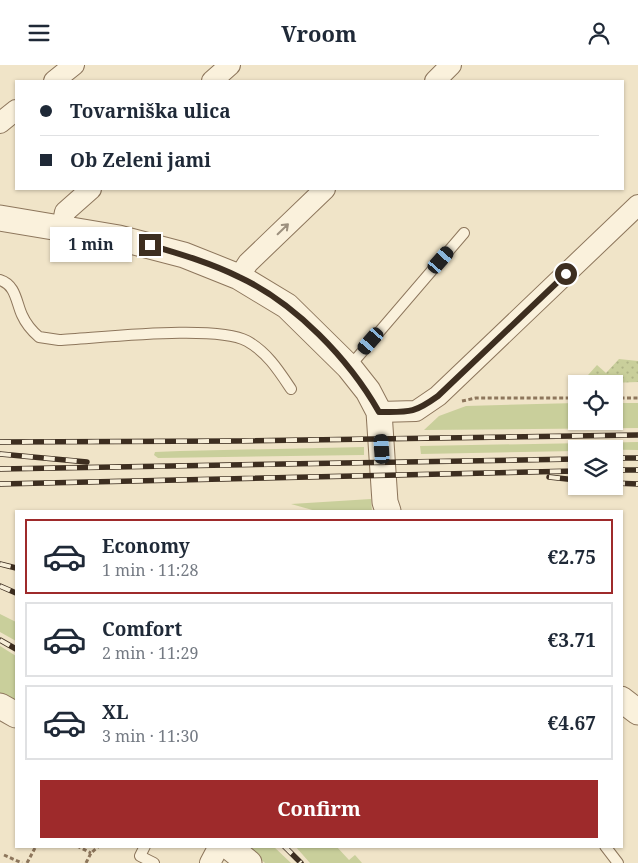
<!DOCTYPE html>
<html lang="en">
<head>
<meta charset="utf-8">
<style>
  body { margin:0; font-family:"Noto Serif",serif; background:#f6f6f7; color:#1f2937; height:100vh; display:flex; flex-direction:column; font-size:19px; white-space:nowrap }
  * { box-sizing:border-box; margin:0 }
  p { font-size:16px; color:#747a83 }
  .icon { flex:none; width:28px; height:28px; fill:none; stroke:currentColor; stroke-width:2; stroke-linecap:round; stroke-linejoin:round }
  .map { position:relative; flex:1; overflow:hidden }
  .panel { position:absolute; left:15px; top:445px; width:608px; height:338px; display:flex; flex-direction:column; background:#fff; border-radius:0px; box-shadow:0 1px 4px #0004 }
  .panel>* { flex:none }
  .top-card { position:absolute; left:15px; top:15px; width:609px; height:110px; border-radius:0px; box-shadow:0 1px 4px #0004; display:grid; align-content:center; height:110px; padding:0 25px; background:#fff }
  .fabs { position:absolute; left:568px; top:310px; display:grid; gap:10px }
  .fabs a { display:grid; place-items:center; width:55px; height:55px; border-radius:0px; background:#fff; box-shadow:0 1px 4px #0004; font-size:25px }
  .end { position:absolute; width:22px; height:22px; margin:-11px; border:6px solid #3d2e20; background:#fff; box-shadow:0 0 0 2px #fff }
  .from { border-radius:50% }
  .bubble { position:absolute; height:35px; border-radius:0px; background:#fff; box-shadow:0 1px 4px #0004; font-size:16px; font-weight:700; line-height:35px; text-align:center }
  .car { position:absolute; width:15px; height:30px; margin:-15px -8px; border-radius:6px; box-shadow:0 0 4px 1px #0007; background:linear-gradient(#222 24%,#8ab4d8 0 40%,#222 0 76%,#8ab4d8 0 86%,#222 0) }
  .top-card b { display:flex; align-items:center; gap:18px; height:48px; font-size:19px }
  .top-card b+b { border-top:1px solid #e0e1e3 }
  .top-card i { width:12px; height:12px; background:#1f2937 }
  ul { padding:9px 0 0; list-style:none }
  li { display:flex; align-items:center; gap:15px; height:75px; margin:0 10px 8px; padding:0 15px; border:2px solid #e0e1e3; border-radius:0px }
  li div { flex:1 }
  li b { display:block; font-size:19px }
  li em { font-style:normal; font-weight:700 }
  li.current { border-color:#9e2a2b }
  li>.icon { width:45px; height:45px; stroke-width:1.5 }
  .button { display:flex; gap:10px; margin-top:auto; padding:10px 25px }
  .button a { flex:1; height:58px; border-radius:0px; background:#9e2a2b; color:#fff; font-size:20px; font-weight:700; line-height:58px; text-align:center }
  header { display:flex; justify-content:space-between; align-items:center; height:65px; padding:0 25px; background:#fff; font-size:22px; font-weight:700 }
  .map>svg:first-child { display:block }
</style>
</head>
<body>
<header><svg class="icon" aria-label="menu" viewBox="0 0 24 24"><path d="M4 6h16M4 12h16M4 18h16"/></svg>Vroom<svg class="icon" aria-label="person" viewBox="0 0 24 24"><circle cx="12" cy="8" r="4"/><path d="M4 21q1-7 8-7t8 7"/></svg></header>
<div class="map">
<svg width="638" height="798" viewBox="0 0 638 798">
  <defs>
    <pattern id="garden-dots" width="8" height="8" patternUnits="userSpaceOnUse" patternTransform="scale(1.25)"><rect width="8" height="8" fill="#c9cf9b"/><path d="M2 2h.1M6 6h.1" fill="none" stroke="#aeb285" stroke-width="1.8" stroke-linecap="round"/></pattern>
  </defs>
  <rect width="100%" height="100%" fill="#f0e4c8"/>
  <g fill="#c9cf9b">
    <polygon points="576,338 576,356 614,356 614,338 638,338 638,363 424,365 439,351 466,341"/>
    <polygon points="638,377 638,385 576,384 576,386 421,389 420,381"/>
    <polygon points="364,382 364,390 158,393 154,390 155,387 180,386"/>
    <polygon points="371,434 372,446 316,446 291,439"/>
    <polygon points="0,549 16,557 16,576 0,567"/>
    <polygon points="0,581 16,591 16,638 0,629"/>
    <polygon points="245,781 273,781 291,798 265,798"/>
    <polygon points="295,781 336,781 349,795 355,790 362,798 310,798"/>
  </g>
  <polygon fill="url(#garden-dots)" points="619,294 638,296 638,317 580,319 597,300 606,308"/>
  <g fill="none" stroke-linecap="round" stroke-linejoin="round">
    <g stroke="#8d765c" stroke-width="12">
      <g id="service">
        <path d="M0 215C16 220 16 237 22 250 26 259 32 266 39 272L59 275C100 273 216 259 247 276 267 287 279 306 291 324"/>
        <polyline points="350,301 464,168"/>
        <polyline points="145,781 140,791 154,798"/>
        <polyline points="605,781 618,798"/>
      </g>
    </g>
    <g stroke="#8d765c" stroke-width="22">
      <g id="minor">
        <polyline points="54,16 74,0"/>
        <polyline points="212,16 230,0"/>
        <polyline points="435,16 451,0"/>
        <polyline points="0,58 16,45"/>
        <polyline points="62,162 65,147 91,124"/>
        <polyline points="239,212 248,198 325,124"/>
        <polyline points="379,347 416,346 438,331 638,140"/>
        <polyline points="210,798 219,781"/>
      </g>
    </g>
    <g stroke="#8d765c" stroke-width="27">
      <g id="tertiary">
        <polyline points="0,153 119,173 184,190 239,212 287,241 349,302 368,326 379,347 385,437 388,446"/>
        <polyline points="621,634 638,647"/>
        <polyline points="0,641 16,650"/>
        <polyline points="228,781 249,798"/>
      </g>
    </g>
    <g stroke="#8d765c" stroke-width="3" stroke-dasharray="4 2.5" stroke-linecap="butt">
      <polyline points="614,333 638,333"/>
      <polyline points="462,336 476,333 576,333"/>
      <polyline points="77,781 91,788"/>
      <polyline points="4,790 22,798"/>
      <polyline points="27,798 36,781"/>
      <polyline points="86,798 91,788 99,781"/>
    </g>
    <use href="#service" stroke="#faf1dc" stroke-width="10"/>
    <use href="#minor" stroke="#faf1dc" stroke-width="20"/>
    <use href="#tertiary" stroke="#faf1dc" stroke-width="25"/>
    <g stroke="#3d2e20" stroke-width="5.5">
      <g id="rail">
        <polyline points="0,377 236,376 638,370"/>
        <polyline points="0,389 87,397"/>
        <polyline points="614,393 638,393"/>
        <polyline points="0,404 576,394"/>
        <polyline points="614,405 638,405"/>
        <polyline points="549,412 576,415"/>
        <polyline points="614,418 638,419"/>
        <polyline points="0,419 576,406"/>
        <polyline points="0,499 16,503"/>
        <polyline points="0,521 16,528"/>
        <polyline points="0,575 16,584"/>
        <polyline points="284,781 301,798"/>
      </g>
    </g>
    <use href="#rail" stroke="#f7eed8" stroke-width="4" stroke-dasharray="11" stroke-linecap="butt"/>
  </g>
  <defs><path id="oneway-shaft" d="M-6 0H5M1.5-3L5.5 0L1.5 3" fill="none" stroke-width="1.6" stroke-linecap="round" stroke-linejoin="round" transform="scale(1.25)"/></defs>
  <use stroke="#9c907e" href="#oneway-shaft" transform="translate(283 164) rotate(-44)"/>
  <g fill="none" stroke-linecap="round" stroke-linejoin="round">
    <path stroke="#3d2e20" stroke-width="6" d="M150 180C180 189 211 198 239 212 295 238 349 294 379 347 409 347 413 349 438 331L566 209"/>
  </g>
</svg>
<div class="fabs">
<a><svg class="icon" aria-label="locate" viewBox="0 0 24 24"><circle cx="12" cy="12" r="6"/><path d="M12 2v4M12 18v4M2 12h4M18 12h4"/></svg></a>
<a><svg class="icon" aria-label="layers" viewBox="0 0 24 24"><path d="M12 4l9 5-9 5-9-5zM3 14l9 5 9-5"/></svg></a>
</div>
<i class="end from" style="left:566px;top:209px"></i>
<i class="end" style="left:150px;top:180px"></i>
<div class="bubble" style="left:50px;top:162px;width:82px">1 min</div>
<i class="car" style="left:441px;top:195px;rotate:41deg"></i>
<i class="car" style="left:371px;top:276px;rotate:221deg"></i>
<i class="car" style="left:382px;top:384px;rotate:356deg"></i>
<div class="top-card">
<b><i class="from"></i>Tovarniška ulica</b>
<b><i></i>Ob Zeleni jami</b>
</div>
<section class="panel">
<ul>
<li class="current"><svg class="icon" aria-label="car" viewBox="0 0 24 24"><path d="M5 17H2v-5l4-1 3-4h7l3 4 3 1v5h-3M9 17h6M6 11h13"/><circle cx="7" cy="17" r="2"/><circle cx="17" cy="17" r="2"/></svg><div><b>Economy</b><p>1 min · 11:28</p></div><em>€2.75</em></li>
<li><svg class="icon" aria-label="car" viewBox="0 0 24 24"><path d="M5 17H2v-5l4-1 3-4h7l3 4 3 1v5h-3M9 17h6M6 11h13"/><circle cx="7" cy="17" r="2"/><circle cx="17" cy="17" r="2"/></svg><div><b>Comfort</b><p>2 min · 11:29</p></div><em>€3.71</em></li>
<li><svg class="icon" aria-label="car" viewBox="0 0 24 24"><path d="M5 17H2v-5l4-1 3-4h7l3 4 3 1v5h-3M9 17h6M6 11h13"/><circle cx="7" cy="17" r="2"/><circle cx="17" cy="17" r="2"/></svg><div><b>XL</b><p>3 min · 11:30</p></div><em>€4.67</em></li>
</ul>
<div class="button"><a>Confirm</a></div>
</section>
</div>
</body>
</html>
